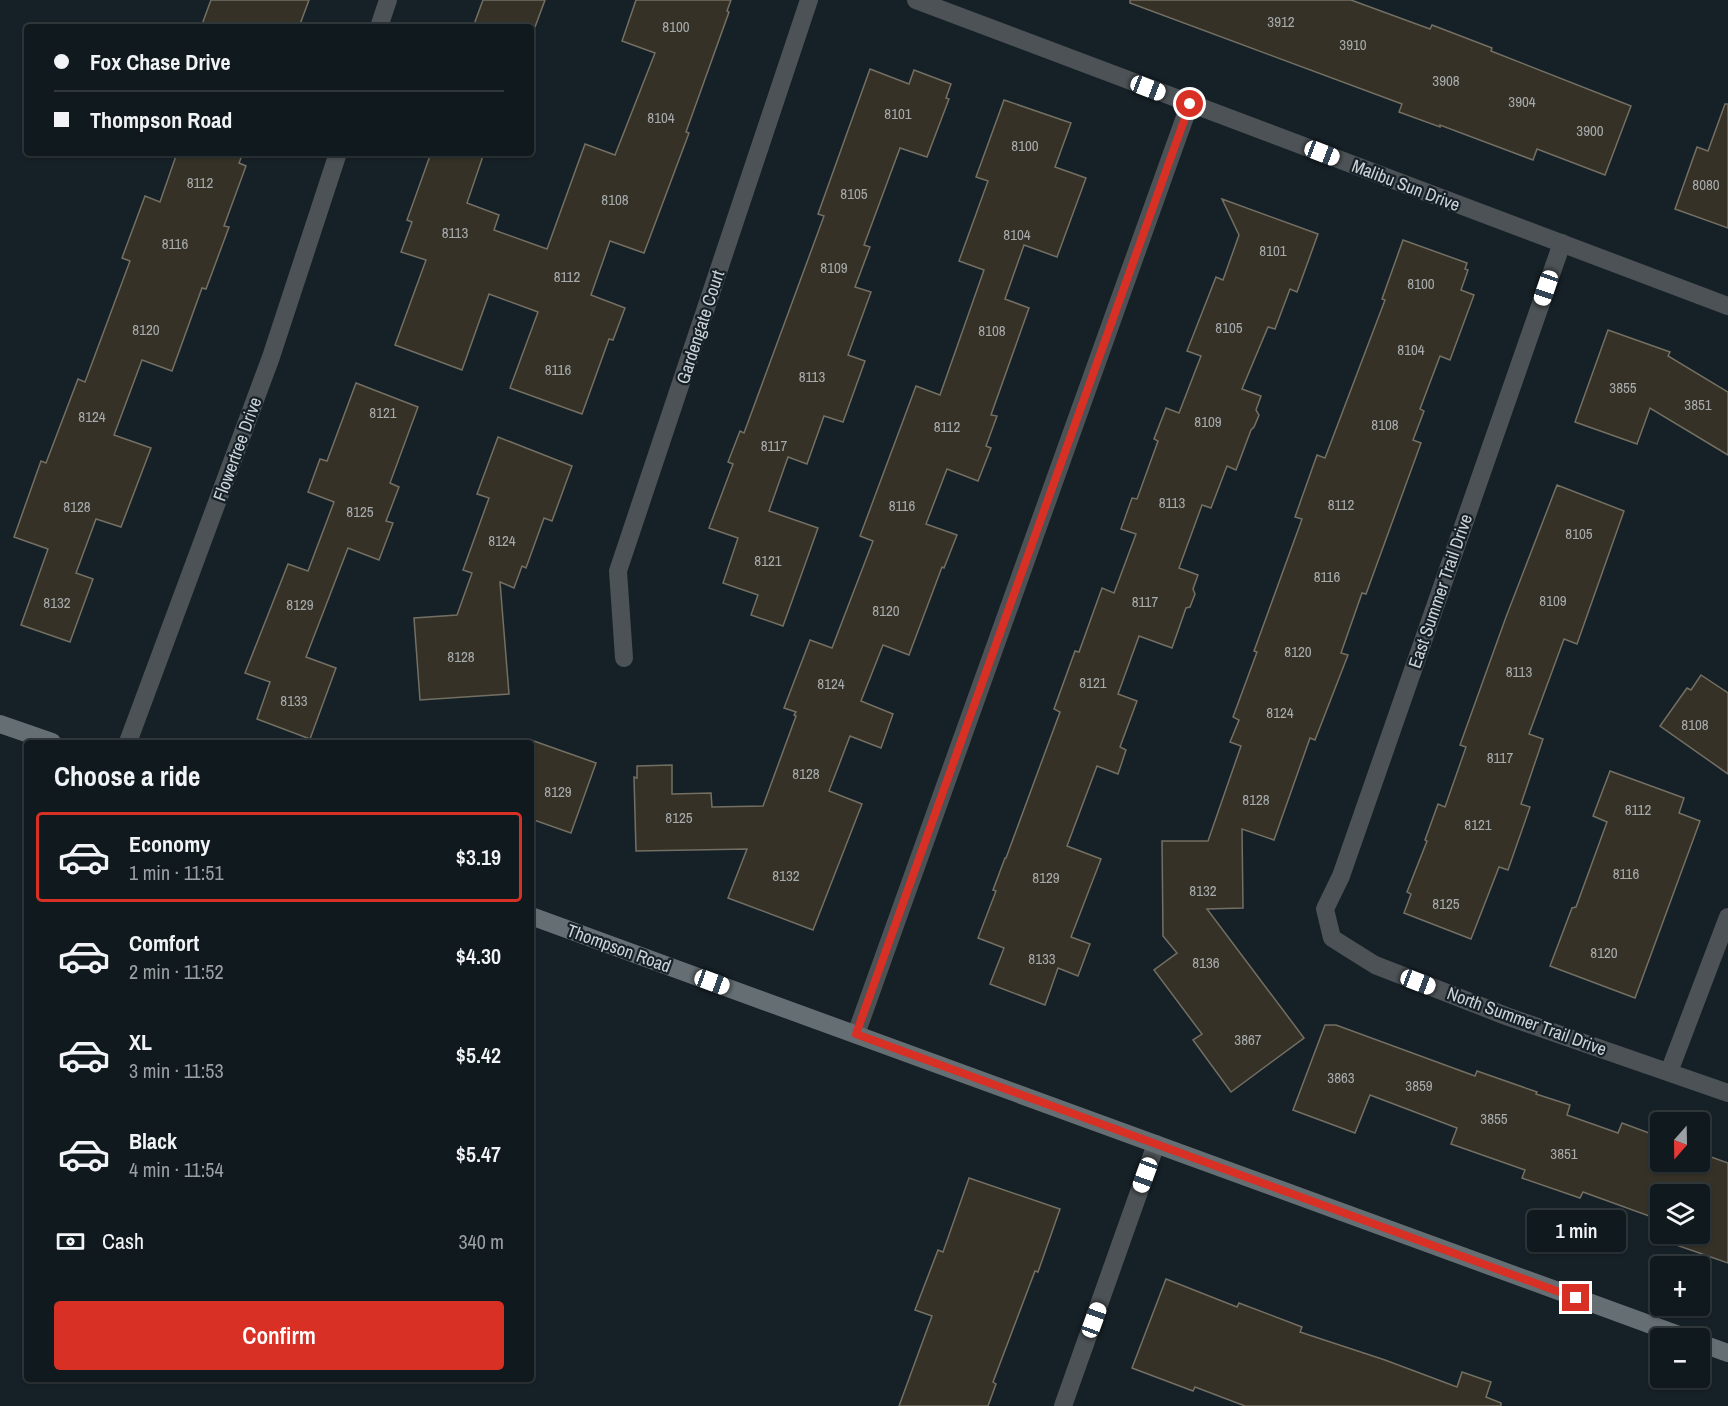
<!DOCTYPE html>
<html lang="en">
<head>
<meta charset="utf-8">
<style>
  body { margin:0; font-family:"Archivo Narrow",sans-serif; background:#1e262a; color:#f1f3f6; height:100vh; display:flex; flex-direction:column; font-size:22px; white-space:nowrap }
  * { box-sizing:border-box; margin:0 }
  p { font-size:20px; color:#9ca0a4 }
  .icon { flex:none; width:33px; height:33px; fill:none; stroke:currentColor; stroke-width:2; stroke-linecap:round; stroke-linejoin:round }
  .map { position:relative; flex:1; overflow:hidden }
  .sheet { position:absolute; left:24px; top:740px; width:510px; height:642px; display:flex; flex-direction:column; background:#10191d; border-radius:6px; box-shadow:0 2px 4px #0004,0 0 0 2px #30383b }
  .sheet>* { flex:none }
  .top-card { position:absolute; left:24px; top:24px; width:510px; height:132px; border-radius:6px; box-shadow:0 2px 4px #0004,0 0 0 2px #30383b; display:grid; align-content:center; height:132px; padding:0 30px; background:#10191d }
  .needle { width:39px; rotate:200deg }
  .controls { position:absolute; left:1650px; top:1112px; display:grid; gap:12px }
  .controls a { display:grid; place-items:center; width:60px; height:60px; border-radius:6px; background:#10191d; box-shadow:0 2px 4px #0004,0 0 0 2px #30383b; font-size:30px }
  .end { position:absolute; width:27px; height:27px; margin:-14px; border:8px solid #d93025; background:#fff; box-shadow:0 0 0 3px #fff }
  .from { border-radius:50% }
  .bubble { position:absolute; height:42px; border-radius:6px; background:#10191d; box-shadow:0 2px 4px #0004,0 0 0 2px #30383b; font-size:20px; font-weight:600; line-height:42px; text-align:center }
  .car { position:absolute; width:18px; height:36px; margin:-18px -9px; border-radius:8px; box-shadow:0 0 4px 2px #0007; background:linear-gradient(#fff 24%,#345 0 40%,#fff 0 76%,#345 0 86%,#fff 0) }
  .top-card b { display:flex; align-items:center; gap:21px; height:57px; font-size:22px }
  .top-card b+b { border-top:2px solid #30383b }
  .top-card i { width:15px; height:15px; background:#f1f3f6 }
  ul { padding:0; list-style:none }
  li { display:flex; align-items:center; gap:18px; height:90px; margin:0 12px 9px; padding:0 18px; border:3px solid transparent; border-radius:6px }
  li div { flex:1 }
  li b { display:block; font-size:22px }
  li em { font-style:normal; font-weight:600 }
  li.active { border-color:#d93025 }
  li>.icon { width:54px; height:54px; stroke-width:1.5 }
  h2 { padding:0 30px; font-size:27px; line-height:72px }
  .pay { display:flex; align-items:center; gap:15px; height:66px; padding:0 30px; font-size:22px }
  .pay p { margin-inline-start:auto }
  .button { display:flex; gap:12px; margin-top:auto; padding:12px 30px }
  .button a { flex:1; height:69px; border-radius:6px; background:#d93025; color:#fff; font-size:24px; font-weight:600; line-height:69px; text-align:center }
  .map>svg:first-child { display:block }
</style>
</head>
<body>
<div class="map">
<svg width="1728" height="1406" viewBox="0 0 1728 1406">
  <rect width="100%" height="100%" fill="#162127"/>
  <g fill="#353127" stroke="#736f63" stroke-width="1.5">
    <polygon points="211,0 309,0 299,27 201,27"/>
    <polygon points="483,0 545,0 535,27 473,27"/>
    <polygon points="636,0 731,0 727,11 729,12 686,132 689,133 644,253 610,241 591,295 625,308 613,340 609,339 582,414 510,388 538,312 489,294 462,370 395,345 426,260 401,252 412,222 407,220 431,153 484,153 467,203 499,215 494,230 547,249 585,144 615,155 655,53 622,41"/>
    <polygon points="1130,0 1351,0 1430,29 1432,25 1492,48 1491,51 1631,106 1605,175 1537,149 1533,160 1440,125 1440,127 1399,112 1402,104 1130,3"/>
    <polygon points="870,69 909,84 914,70 951,84 946,98 949,99 927,157 900,148 864,245 870,247 855,287 871,292 848,355 865,361 843,422 824,416 807,464 788,457 769,511 818,528 783,626 751,615 758,595 723,583 738,538 709,528 733,464 728,462 740,431 744,433 824,216 818,214"/>
    <polygon points="1004,100 1071,123 1055,167 1086,178 1057,257 1024,245 1005,299 1029,308 991,415 997,416 986,446 991,448 978,481 947,469 926,524 957,535 944,568 942,567 909,655 883,645 861,701 893,714 881,748 850,736 829,791 862,804 813,930 728,898 747,849 636,851 634,777 637,778 637,766 672,765 672,794 711,793 712,807 763,806 796,716 794,715 796,712 784,708 810,640 832,648 873,541 860,536 916,386 940,395 984,270 959,261 988,181 976,177"/>
    <polygon points="1725,104 1728,104 1728,228 1675,209 1697,147 1708,151"/>
    <polygon points="177,153 243,153 239,163 246,166 224,226 229,227 206,289 202,288 172,371 142,360 114,435 151,448 121,527 96,519 76,573 93,579 70,642 21,625 48,549 14,537 41,461 46,463 78,379 85,382 130,261 122,258 145,196 160,202"/>
    <polygon points="1222,199 1318,234 1297,292 1290,289 1275,329 1268,327 1242,389 1261,396 1256,410 1259,415 1254,427 1251,430 1236,470 1227,466 1211,508 1202,505 1179,568 1198,575 1193,589 1195,594 1190,607 1186,608 1172,648 1139,636 1118,694 1137,701 1120,747 1126,750 1118,774 1097,766 1067,846 1101,859 1071,937 1090,944 1078,976 1058,968 1045,1005 990,984 1004,948 978,938 996,891 993,890 1005,858 1006,858 1060,712 1054,709 1075,651 1079,652 1102,588 1114,593 1136,534 1121,529 1132,498 1137,499 1158,441 1154,439 1166,408 1179,413 1201,356 1187,351 1216,277 1223,280 1239,235"/>
    <polygon points="1403,240 1467,263 1465,269 1468,270 1461,290 1474,295 1450,360 1440,356 1420,409 1424,411 1413,440 1421,443 1366,594 1362,593 1341,653 1348,655 1315,740 1310,738 1274,840 1242,829 1243,908 1207,909 1304,1038 1231,1092 1193,1040 1202,1034 1154,970 1177,953 1163,936 1162,841 1208,841 1241,746 1230,742 1239,720 1233,717 1257,652 1254,651 1302,519 1295,517 1317,455 1325,458 1385,300 1382,299"/>
    <polygon points="1608,330 1670,352 1668,356 1728,392 1728,455 1650,408 1637,444 1575,422"/>
    <polygon points="356,383 418,407 390,483 399,487 386,521 393,523 379,560 348,548 306,657 336,668 310,739 257,719 270,682 245,673 288,564 308,571 334,502 308,492 320,459 327,461"/>
    <polygon points="498,437 572,466 552,521 544,518 526,568 522,566 514,588 500,582 509,694 420,700 414,618 457,615 472,573 463,570 489,498 477,494"/>
    <polygon points="1557,485 1624,511 1577,644 1564,639 1529,734 1543,739 1521,804 1530,807 1508,870 1499,867 1471,939 1404,913 1411,894 1407,892 1427,841 1425,840 1438,804 1445,807 1466,747 1460,745 1506,617"/>
    <polygon points="1701,675 1728,693 1728,774 1660,726 1687,688 1691,690"/>
    <polygon points="531,740 596,763 571,833 531,819"/>
    <polygon points="1610,771 1684,798 1679,813 1700,821 1635,998 1550,966 1572,908 1576,907 1607,822 1593,816"/>
    <polygon points="1325,1025 1336,1025 1475,1076 1477,1071 1537,1092 1536,1094 1570,1105 1567,1115 1618,1133 1622,1123 1660,1137 1660,1161 1700,1161 1700,1153 1728,1163 1728,1263 1662,1240 1665,1233 1700,1233 1700,1194 1660,1194 1660,1220 1583,1192 1580,1198 1522,1178 1525,1170 1451,1144 1457,1128 1370,1095 1355,1133 1293,1110"/>
    <polygon points="969,1178 1060,1209 1038,1272 1035,1271 993,1382 996,1384 988,1406 899,1406 932,1316 915,1310 938,1250 943,1252"/>
    <polygon points="1166,1279 1237,1307 1239,1303 1302,1327 1300,1332 1385,1360 1457,1387 1462,1372 1491,1382 1486,1397 1501,1403 1501,1406 1245,1406 1195,1387 1193,1391 1132,1368"/>
  </g>
  <g fill="none" stroke-linecap="round" stroke-linejoin="round">
    <g stroke="#4c5255" stroke-width="18">
      <polyline points="916,0 1728,306"/>
      <polyline points="379,27 388,0"/>
      <polyline points="1562,243 1341,876 1325,909 1332,938 1375,965 1506,1016 1728,1093"/>
      <polyline points="624,658 618,571 809,0"/>
      <polyline points="128,742 271,357 338,153"/>
      <polyline points="856,1034 1190,103"/>
      <polyline points="1669,1072 1728,917"/>
      <polyline points="1063,1406 1156,1144"/>
    </g>
    <g stroke="#656e72" stroke-width="18">
      <polyline points="0,724 52,742"/>
      <polyline points="531,916 1687,1338"/>
      <polyline points="1700,1343 1728,1353"/>
    </g>
  </g>
  <g fill="none" stroke-linecap="round" stroke-linejoin="round">
    <polyline stroke="#d93025" stroke-width="8" points="1190,104 856,1034 1576,1298"/>
  </g>
  <g text-anchor="middle" dominant-baseline="central" stroke-width="4.5" stroke-linejoin="round" paint-order="stroke">
    <g font-size="15" fill="#a6aaab">
      <text x="1281" y="21">3912</text>
      <text x="676" y="26">8100</text>
      <text x="1353" y="44">3910</text>
      <text x="1446" y="80">3908</text>
      <text x="1522" y="101">3904</text>
      <text x="898" y="113">8101</text>
      <text x="661" y="117">8104</text>
      <text x="1590" y="130">3900</text>
      <text x="1025" y="145">8100</text>
      <text x="200" y="182">8112</text>
      <text x="1706" y="184">8080</text>
      <text x="854" y="193">8105</text>
      <text x="615" y="199">8108</text>
      <text x="455" y="232">8113</text>
      <text x="1017" y="234">8104</text>
      <text x="175" y="243">8116</text>
      <text x="1273" y="250">8101</text>
      <text x="834" y="267">8109</text>
      <text x="567" y="276">8112</text>
      <text x="1421" y="283">8100</text>
      <text x="1229" y="327">8105</text>
      <text x="146" y="329">8120</text>
      <text x="992" y="330">8108</text>
      <text x="1411" y="349">8104</text>
      <text x="558" y="369">8116</text>
      <text x="812" y="376">8113</text>
      <text x="1623" y="387">3855</text>
      <text x="1698" y="404">3851</text>
      <text x="383" y="412">8121</text>
      <text x="92" y="416">8124</text>
      <text x="1208" y="421">8109</text>
      <text x="1385" y="424">8108</text>
      <text x="947" y="426">8112</text>
      <text x="774" y="445">8117</text>
      <text x="1172" y="502">8113</text>
      <text x="1341" y="504">8112</text>
      <text x="902" y="505">8116</text>
      <text x="77" y="506">8128</text>
      <text x="360" y="511">8125</text>
      <text x="1579" y="533">8105</text>
      <text x="502" y="540">8124</text>
      <text x="768" y="560">8121</text>
      <text x="1327" y="576">8116</text>
      <text x="1553" y="600">8109</text>
      <text x="1145" y="601">8117</text>
      <text x="57" y="602">8132</text>
      <text x="300" y="604">8129</text>
      <text x="886" y="610">8120</text>
      <text x="1298" y="651">8120</text>
      <text x="461" y="656">8128</text>
      <text x="1519" y="671">8113</text>
      <text x="1093" y="682">8121</text>
      <text x="831" y="683">8124</text>
      <text x="294" y="700">8133</text>
      <text x="1280" y="712">8124</text>
      <text x="1695" y="724">8108</text>
      <text x="1500" y="757">8117</text>
      <text x="806" y="773">8128</text>
      <text x="558" y="791">8129</text>
      <text x="1256" y="799">8128</text>
      <text x="1638" y="809">8112</text>
      <text x="679" y="817">8125</text>
      <text x="1478" y="824">8121</text>
      <text x="1626" y="873">8116</text>
      <text x="786" y="875">8132</text>
      <text x="1046" y="877">8129</text>
      <text x="1203" y="890">8132</text>
      <text x="1446" y="903">8125</text>
      <text x="1604" y="952">8120</text>
      <text x="1042" y="958">8133</text>
      <text x="1206" y="962">8136</text>
      <text x="1248" y="1039">3867</text>
      <text x="1341" y="1077">3863</text>
      <text x="1419" y="1085">3859</text>
      <text x="1494" y="1118">3855</text>
      <text x="1564" y="1153">3851</text>
    </g>
    <g font-size="18" fill="#ccd3d7" stroke="#162127">
      <text transform="translate(1406 185) rotate(21)">Malibu Sun Drive</text>
      <text transform="translate(700 327) rotate(-72)">Gardengate Court</text>
      <text transform="translate(237 449) rotate(-70)">Flowertree Drive</text>
      <text transform="translate(1440 591) rotate(-71)">East Summer Trail Drive</text>
      <text transform="translate(619 948) rotate(20)">Thompson Road</text>
      <text transform="translate(1527 1021) rotate(20)">North Summer Trail Drive</text>
    </g>
  </g>
</svg>
<div class="controls">
<a><svg class="needle" viewBox="-14 -14 28 28"><path d="M0-13l5 13h-10z" fill="#e53935"/><path d="M0 13l5-13h-10z" fill="#9ca0a4"/></svg></a>
<a><svg class="icon" aria-label="layers" viewBox="0 0 24 24"><path d="M12 4l9 5-9 5-9-5zM3 14l9 5 9-5"/></svg></a>
<a>+</a>
<a>−</a>
</div>
<i class="end from" style="left:1190px;top:104px"></i>
<i class="end" style="left:1576px;top:1298px"></i>
<div class="bubble" style="left:1527px;top:1210px;width:99px">1 min</div>
<i class="car" style="left:1148px;top:88px;rotate:111deg"></i>
<i class="car" style="left:1322px;top:153px;rotate:111deg"></i>
<i class="car" style="left:1546px;top:288px;rotate:199deg"></i>
<i class="car" style="left:712px;top:982px;rotate:110deg"></i>
<i class="car" style="left:1418px;top:982px;rotate:111deg"></i>
<i class="car" style="left:1145px;top:1175px;rotate:200deg"></i>
<i class="car" style="left:1094px;top:1320px;rotate:20deg"></i>
<div class="top-card">
<b><i class="from"></i>Fox Chase Drive</b>
<b><i></i>Thompson Road</b>
</div>
<section class="sheet">
<h2>Choose a ride</h2>
<ul>
<li class="active"><svg class="icon" aria-label="car" viewBox="0 0 24 24"><path d="M5 17H2v-5l4-1 3-4h7l3 4 3 1v5h-3M9 17h6M6 11h13"/><circle cx="7" cy="17" r="2"/><circle cx="17" cy="17" r="2"/></svg><div><b>Economy</b><p>1 min · 11:51</p></div><em>$3.19</em></li>
<li><svg class="icon" aria-label="car" viewBox="0 0 24 24"><path d="M5 17H2v-5l4-1 3-4h7l3 4 3 1v5h-3M9 17h6M6 11h13"/><circle cx="7" cy="17" r="2"/><circle cx="17" cy="17" r="2"/></svg><div><b>Comfort</b><p>2 min · 11:52</p></div><em>$4.30</em></li>
<li><svg class="icon" aria-label="car" viewBox="0 0 24 24"><path d="M5 17H2v-5l4-1 3-4h7l3 4 3 1v5h-3M9 17h6M6 11h13"/><circle cx="7" cy="17" r="2"/><circle cx="17" cy="17" r="2"/></svg><div><b>XL</b><p>3 min · 11:53</p></div><em>$5.42</em></li>
<li><svg class="icon" aria-label="car" viewBox="0 0 24 24"><path d="M5 17H2v-5l4-1 3-4h7l3 4 3 1v5h-3M9 17h6M6 11h13"/><circle cx="7" cy="17" r="2"/><circle cx="17" cy="17" r="2"/></svg><div><b>Black</b><p>4 min · 11:54</p></div><em>$5.47</em></li>
</ul>
<div class="pay"><svg class="icon" aria-label="cash" viewBox="0 0 24 24"><path d="M3 7h18v10H3z"/><circle cx="12" cy="12" r="2"/></svg>Cash<p>340 m</p></div>
<div class="button"><a>Confirm</a></div>
</section>
</div>
</body>
</html>
